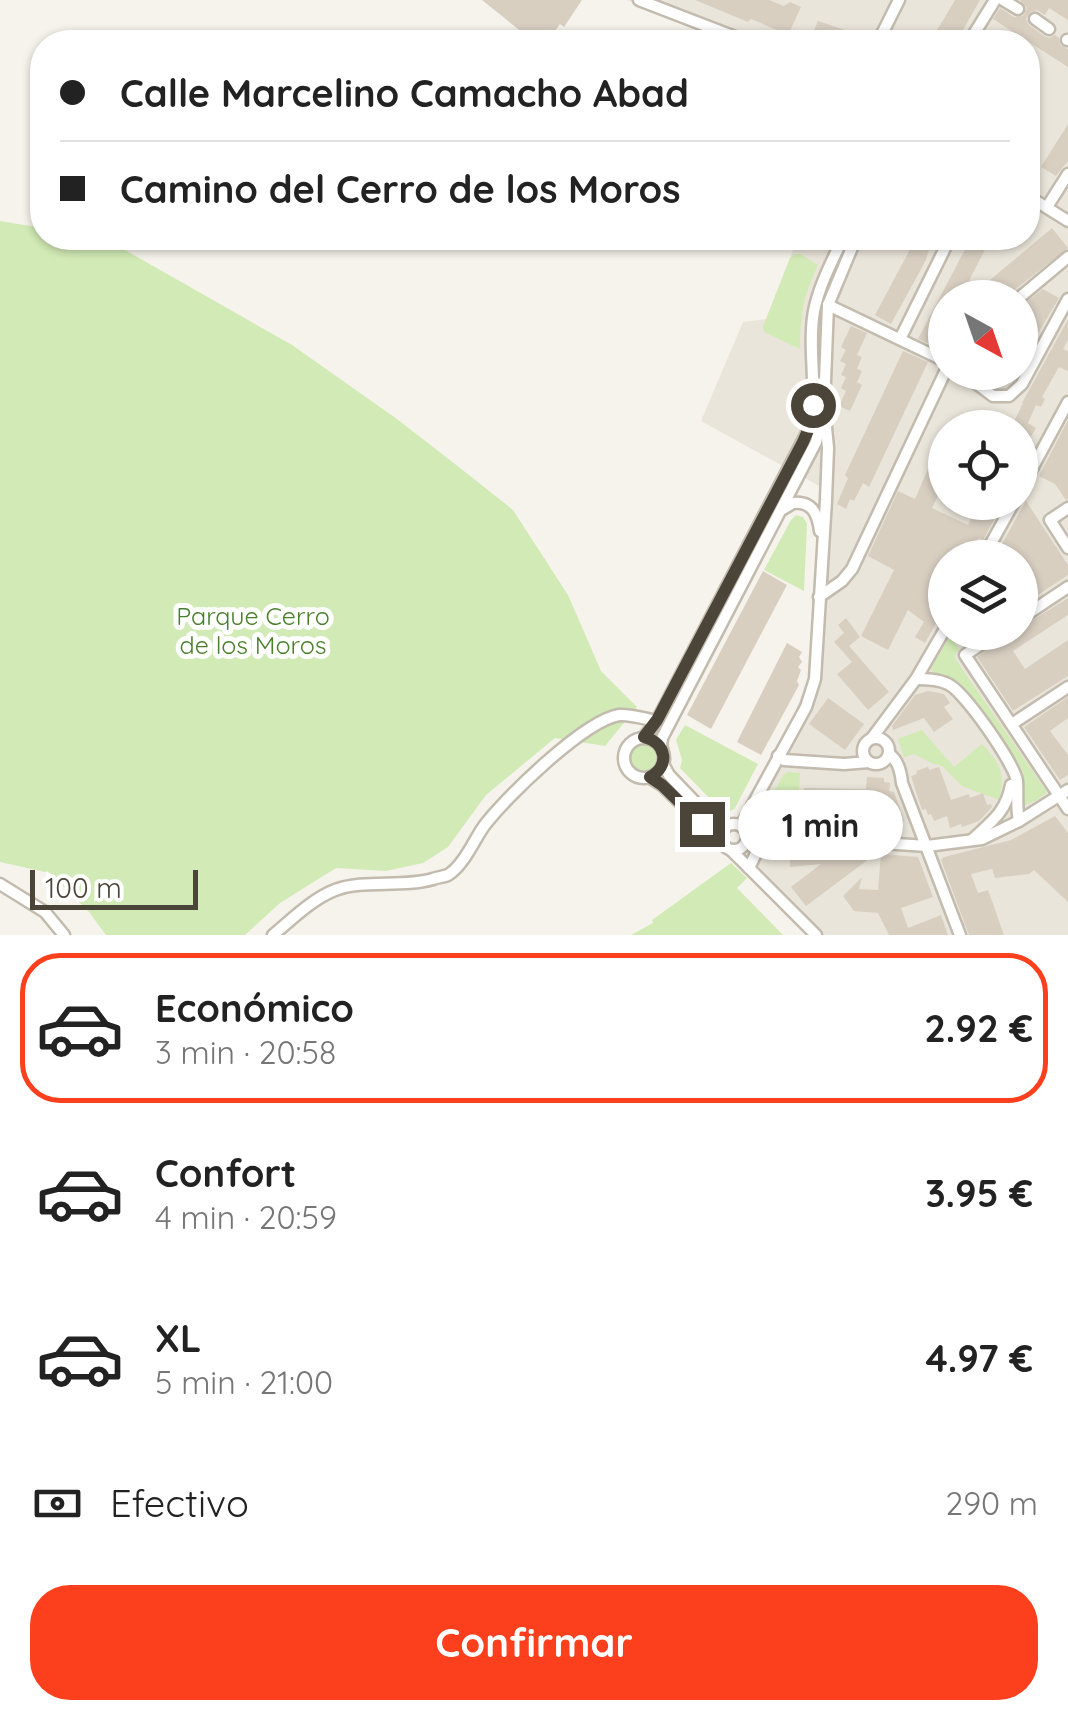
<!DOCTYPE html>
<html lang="es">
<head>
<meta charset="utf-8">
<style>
  body { margin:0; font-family:Quicksand,sans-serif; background:#f2f2f2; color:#222; height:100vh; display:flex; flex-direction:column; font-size:38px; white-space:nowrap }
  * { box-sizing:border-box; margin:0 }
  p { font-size:32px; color:#767676 }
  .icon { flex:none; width:55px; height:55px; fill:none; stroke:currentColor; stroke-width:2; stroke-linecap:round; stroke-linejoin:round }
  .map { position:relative; height:935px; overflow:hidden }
  .details { display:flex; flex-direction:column; background:#fff; flex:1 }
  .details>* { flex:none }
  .top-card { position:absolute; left:30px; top:30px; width:1010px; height:220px; border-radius:40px; box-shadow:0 2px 8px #0004; display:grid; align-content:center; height:220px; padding:0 30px; background:#fff }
  .needle { width:65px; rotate:140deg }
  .buttons { position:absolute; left:928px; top:280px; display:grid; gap:20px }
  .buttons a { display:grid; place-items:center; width:110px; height:110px; border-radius:50%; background:#fff; box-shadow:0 2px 8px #0004; font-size:50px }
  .scale { position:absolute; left:30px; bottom:25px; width:168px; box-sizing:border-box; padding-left:10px; border:5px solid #4b4439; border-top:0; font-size:28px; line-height:35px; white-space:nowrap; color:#4b4439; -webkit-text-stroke:8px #fff; paint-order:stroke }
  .end { position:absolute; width:45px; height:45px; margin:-22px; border:12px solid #4b4439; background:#fff; box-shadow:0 0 0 5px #fff }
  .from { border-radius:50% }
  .bubble { position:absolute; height:70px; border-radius:35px; background:#fff; box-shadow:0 2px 8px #0004; font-size:32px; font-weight:700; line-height:70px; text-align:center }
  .top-card b { display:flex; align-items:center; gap:35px; height:95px; font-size:38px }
  .top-card b+b { border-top:2px solid #e0e0e0 }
  .top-card i { width:25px; height:25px; background:#222 }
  ul { padding:18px 0 0; list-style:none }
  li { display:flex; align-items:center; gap:30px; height:150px; margin:0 20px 15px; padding:0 10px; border:5px solid transparent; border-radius:40px }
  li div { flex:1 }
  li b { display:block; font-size:38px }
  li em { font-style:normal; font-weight:700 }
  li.selected { border-color:#fc3f1d }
  li>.icon { width:90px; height:90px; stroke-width:1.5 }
  .pay { display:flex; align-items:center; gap:25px; height:110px; padding:0 30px; font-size:38px }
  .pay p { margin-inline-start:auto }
  .action { display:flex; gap:20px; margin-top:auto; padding:20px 30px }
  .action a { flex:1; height:115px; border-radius:40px; background:#fc3f1d; color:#fff; font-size:40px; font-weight:700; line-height:115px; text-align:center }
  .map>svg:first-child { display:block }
</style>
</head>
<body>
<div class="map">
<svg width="1068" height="935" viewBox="0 0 1068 935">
  <rect width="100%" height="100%" fill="#f6f3ec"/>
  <path fill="#eae5da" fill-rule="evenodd" d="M627 0H1068V935H820L757 865 763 809 781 744 809 680 821 487 701 421 743 322 766 319 798 238H1028V42H731ZM945 298H1020V372H945ZM945 428H1020V502H945ZM945 558H1020V632H945Z"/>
  <g fill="#d2eab5">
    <polygon points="0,221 42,228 42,238 81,238 125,250 292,345 397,419 469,475 513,510 568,595 601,671 637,707 605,746 555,738 486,795 448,847 423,863 386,871 336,868 280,903 245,935 106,935 89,912 50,873 0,862"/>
    <path d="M795 254H800L818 265C802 301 801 310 800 349L764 332 763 327 790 258Z"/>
    <polygon points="796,515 803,517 807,524 804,591 764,570 791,520"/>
    <polygon points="952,633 955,637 953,641 959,649 954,657 1047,792 1037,800 1023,806 1023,772 1008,747 962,685 946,675 933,673 931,668"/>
    <polygon points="685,725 758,764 735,808 729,812 723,812 680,768 682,760 676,740"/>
    <path d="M922 730 954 767 982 744C1000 763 1006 774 999 800L962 786 942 766 931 763 914 754 904 757 898 739Z"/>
    <circle cx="644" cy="758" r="14"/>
    <path d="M788 772 800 773 797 828C778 827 770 830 765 808L783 775Z"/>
    <polygon points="731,863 747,878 737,888 783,935 631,935 653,923 652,920"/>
  </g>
  <g fill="#d8cfc1">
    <polygon points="482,0 582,0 564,27 560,24 547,42 534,42"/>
    <polygon points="695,0 769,0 784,6 790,2 801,7 788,35 751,19 748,22"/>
    <polygon points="955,0 980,0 956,42 930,42"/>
    <polygon points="1020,0 1068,0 1068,20 1049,8 1045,15 1037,10 1031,12 1026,19 1029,25 1044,36 1049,38 1055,35 1059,38 1060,45 1068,49 1068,67 993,19 1000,8 1014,17 1023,16 1027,8"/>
    <polygon points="818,21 845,30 838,42 809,42"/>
    <polygon points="1068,124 1068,161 1056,176 1041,167"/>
    <polygon points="1052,228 1068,248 1013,291 1010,298 974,298 990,280"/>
    <polygon points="916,238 938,238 931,250 929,249 926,260 891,324 875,315"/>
    <polygon points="971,238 991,238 960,298 945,298 945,325 934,346 918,339"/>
    <polygon points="1043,289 1059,298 1034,340 1020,333 1020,307"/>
    <polygon points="1068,319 1068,340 1063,349 1068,351 1068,371 1059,367 1042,397 1045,399 1041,407 1036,405 1028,423 1036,428 1025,447 1032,450 1026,462 1020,460 1020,428 1011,428 1023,403 1022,403"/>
    <polygon points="851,326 867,333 857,355 862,357 857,369 862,371 857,382 862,385 850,411 839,406 846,391 841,388 846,377 841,375 846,364 840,361 846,350 841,347"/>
    <polygon points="903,351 928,362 869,487 863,483 854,501 850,499 846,509 837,504 848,478 845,475"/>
    <polygon points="1068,420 1068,499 1066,500 1055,484 1039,476"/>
    <polygon points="945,429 945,482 932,508 968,525 979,502 1004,502 983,540 979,538 969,558 945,558 945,607 925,643 915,637 924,622 908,610 888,650 861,636 894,570 868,556 898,491 915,499"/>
    <polygon points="1026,501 1068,565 1068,575 1020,607 1020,558 994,558"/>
    <polygon points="763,571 787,585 711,729 687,715"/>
    <polygon points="1068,598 1068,615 1013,651 1025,669 1068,640 1068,676 1013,711 977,657 1011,632 1020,632 1020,628"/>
    <polygon points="846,618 860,637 849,646 889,692 868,710 837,674 852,662 834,642 844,633 838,625"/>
    <polygon points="787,643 802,652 799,657 802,662 798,667 801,670 797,681 799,685 761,755 737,742"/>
    <polygon points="928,691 944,694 950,703 944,707 953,719 934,732 924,718 893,730 892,726 915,695"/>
    <polygon points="1068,697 1068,718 1050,731 1068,755 1068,775 1060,780 1024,727"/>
    <polygon points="828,698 864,724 845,750 809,724"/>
    <polygon points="928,767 929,770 939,767 951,800 969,794 970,798 983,793 987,805 991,804 992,807 979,821 962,827 961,824 950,828 947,816 934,821 931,814 928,815 926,809 922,810 911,776 917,774 916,771"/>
    <polygon points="867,777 884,778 884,782 890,783 889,791 894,792 904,820 896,833 882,833 883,818 878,818 874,832 864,831 865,829 797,826 798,807 803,807 804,788 866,789"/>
    <polygon points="1055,816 1068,833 1068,902 1034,870 1029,874 995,878 992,869 971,874 978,893 988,890 1004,935 969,935 941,860 944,857 1011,840"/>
    <polygon points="790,852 873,856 806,906 791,887 821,864 790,867"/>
    <polygon points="881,854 918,857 933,897 901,908 908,928 941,915 948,935 889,935 878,913 854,911 843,896 862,877 859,889 878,890"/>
  </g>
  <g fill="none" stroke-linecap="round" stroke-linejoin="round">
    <g stroke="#c2bbae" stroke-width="15">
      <g id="street">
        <polyline points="639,0 748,42"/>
        <polyline points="1003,0 1018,9"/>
        <polyline points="1035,19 1049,29"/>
        <polyline points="1067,40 1068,40"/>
        <polyline points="878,42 899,0"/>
        <polyline points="969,42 995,0"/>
        <polyline points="1028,196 1068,221"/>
        <polyline points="1047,207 1068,174"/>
        <polyline points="1019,298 1068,257"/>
        <polyline points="828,305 945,361"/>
        <polyline points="900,339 950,238"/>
        <polyline points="961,372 993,396 1009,396 1022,384 1068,299"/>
        <polyline points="1020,491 1068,402"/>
        <polyline points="1068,508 1050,520 1068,548"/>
        <path d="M783 509 793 503C812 501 818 514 820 531"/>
        <polyline points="983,558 1014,502"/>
        <polyline points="819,597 842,581 852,569 945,372"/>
        <polyline points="1020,619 1068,587"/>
        <polyline points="1000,632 965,655 1068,809"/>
        <path d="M916 679C926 679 938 679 948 684 964 691 1014 763 1017 781 1018 794 1016 808 1019 821"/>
        <polyline points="1012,724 1068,687"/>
        <path d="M644 737 657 721 809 429C819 390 807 349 814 311 819 286 832 261 843 238"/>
        <circle cx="876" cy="751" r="13"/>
        <circle cx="644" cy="758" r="20"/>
        <polyline points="872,738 916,679 945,629"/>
        <polyline points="661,746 662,738 816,442 822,418"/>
        <path d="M889 754C898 760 901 772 902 783L960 935"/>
        <polyline points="778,756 784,760 844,764 869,762"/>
        <polyline points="663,764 669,775 715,823 725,828"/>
        <polyline points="649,777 662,785 722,844"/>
        <polyline points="751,808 755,821 770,836"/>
        <circle cx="734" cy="837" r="13"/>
        <polyline points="741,826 806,707 815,679 826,500 828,448 824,407 828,305 856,238"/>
        <polyline points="747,834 927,846 982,839 1019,821 1068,790"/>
        <path d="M973 839C992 821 1006 812 1011 785"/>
        <polyline points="732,851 816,935"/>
        <polyline points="749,868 759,847 770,836"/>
        <polyline points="0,884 45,912 64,935"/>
        <path d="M273 935C291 920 312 899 335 890 364 879 402 888 433 879 438 877 443 877 448 875 464 865 474 840 484 826 506 797 584 721 619 715 630 714 646 719 657 721"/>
      </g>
    </g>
    <use href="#street" stroke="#fff" stroke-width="10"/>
  </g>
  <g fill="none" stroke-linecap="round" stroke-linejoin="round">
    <path stroke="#4b4439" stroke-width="12" d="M702 824 662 785 650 777C670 766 667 743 644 737L657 720 803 442 809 428 813 405"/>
  </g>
  <g text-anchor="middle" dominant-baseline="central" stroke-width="10" stroke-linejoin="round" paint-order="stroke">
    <g font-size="25" fill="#4a7f2a" stroke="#fff">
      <text x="253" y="615">Parque Cerro<tspan x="253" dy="29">de los Moros</tspan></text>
    </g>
  </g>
</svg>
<div class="buttons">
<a><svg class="needle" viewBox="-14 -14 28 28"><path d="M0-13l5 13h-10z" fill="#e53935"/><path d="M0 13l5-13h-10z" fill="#767676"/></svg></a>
<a><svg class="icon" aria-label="locate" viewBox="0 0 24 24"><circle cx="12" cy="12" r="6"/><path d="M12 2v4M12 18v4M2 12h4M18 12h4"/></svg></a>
<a><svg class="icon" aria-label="layers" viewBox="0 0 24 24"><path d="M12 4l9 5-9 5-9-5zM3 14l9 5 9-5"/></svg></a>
</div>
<div class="scale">100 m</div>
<i class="end from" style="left:813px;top:405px"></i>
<i class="end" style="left:702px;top:824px"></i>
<div class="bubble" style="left:738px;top:790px;width:165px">1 min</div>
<div class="top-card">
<b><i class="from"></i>Calle Marcelino Camacho Abad</b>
<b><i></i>Camino del Cerro de los Moros</b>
</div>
</div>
<section class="details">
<ul>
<li class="selected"><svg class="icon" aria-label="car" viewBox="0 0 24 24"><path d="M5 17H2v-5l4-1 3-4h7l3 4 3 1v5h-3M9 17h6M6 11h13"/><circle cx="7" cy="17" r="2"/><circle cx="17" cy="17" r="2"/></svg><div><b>Económico</b><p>3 min · 20:58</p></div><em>2.92 €</em></li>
<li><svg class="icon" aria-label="car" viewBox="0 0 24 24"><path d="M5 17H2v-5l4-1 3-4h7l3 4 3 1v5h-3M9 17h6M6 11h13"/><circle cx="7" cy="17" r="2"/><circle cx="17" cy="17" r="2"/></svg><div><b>Confort</b><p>4 min · 20:59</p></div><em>3.95 €</em></li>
<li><svg class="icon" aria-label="car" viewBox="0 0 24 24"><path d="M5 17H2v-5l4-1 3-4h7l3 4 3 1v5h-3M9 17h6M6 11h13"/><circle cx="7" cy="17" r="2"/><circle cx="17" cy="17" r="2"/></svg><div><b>XL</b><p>5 min · 21:00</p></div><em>4.97 €</em></li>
</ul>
<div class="pay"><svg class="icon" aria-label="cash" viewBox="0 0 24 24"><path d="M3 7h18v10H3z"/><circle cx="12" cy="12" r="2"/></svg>Efectivo<p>290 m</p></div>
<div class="action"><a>Confirmar</a></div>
</section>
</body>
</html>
